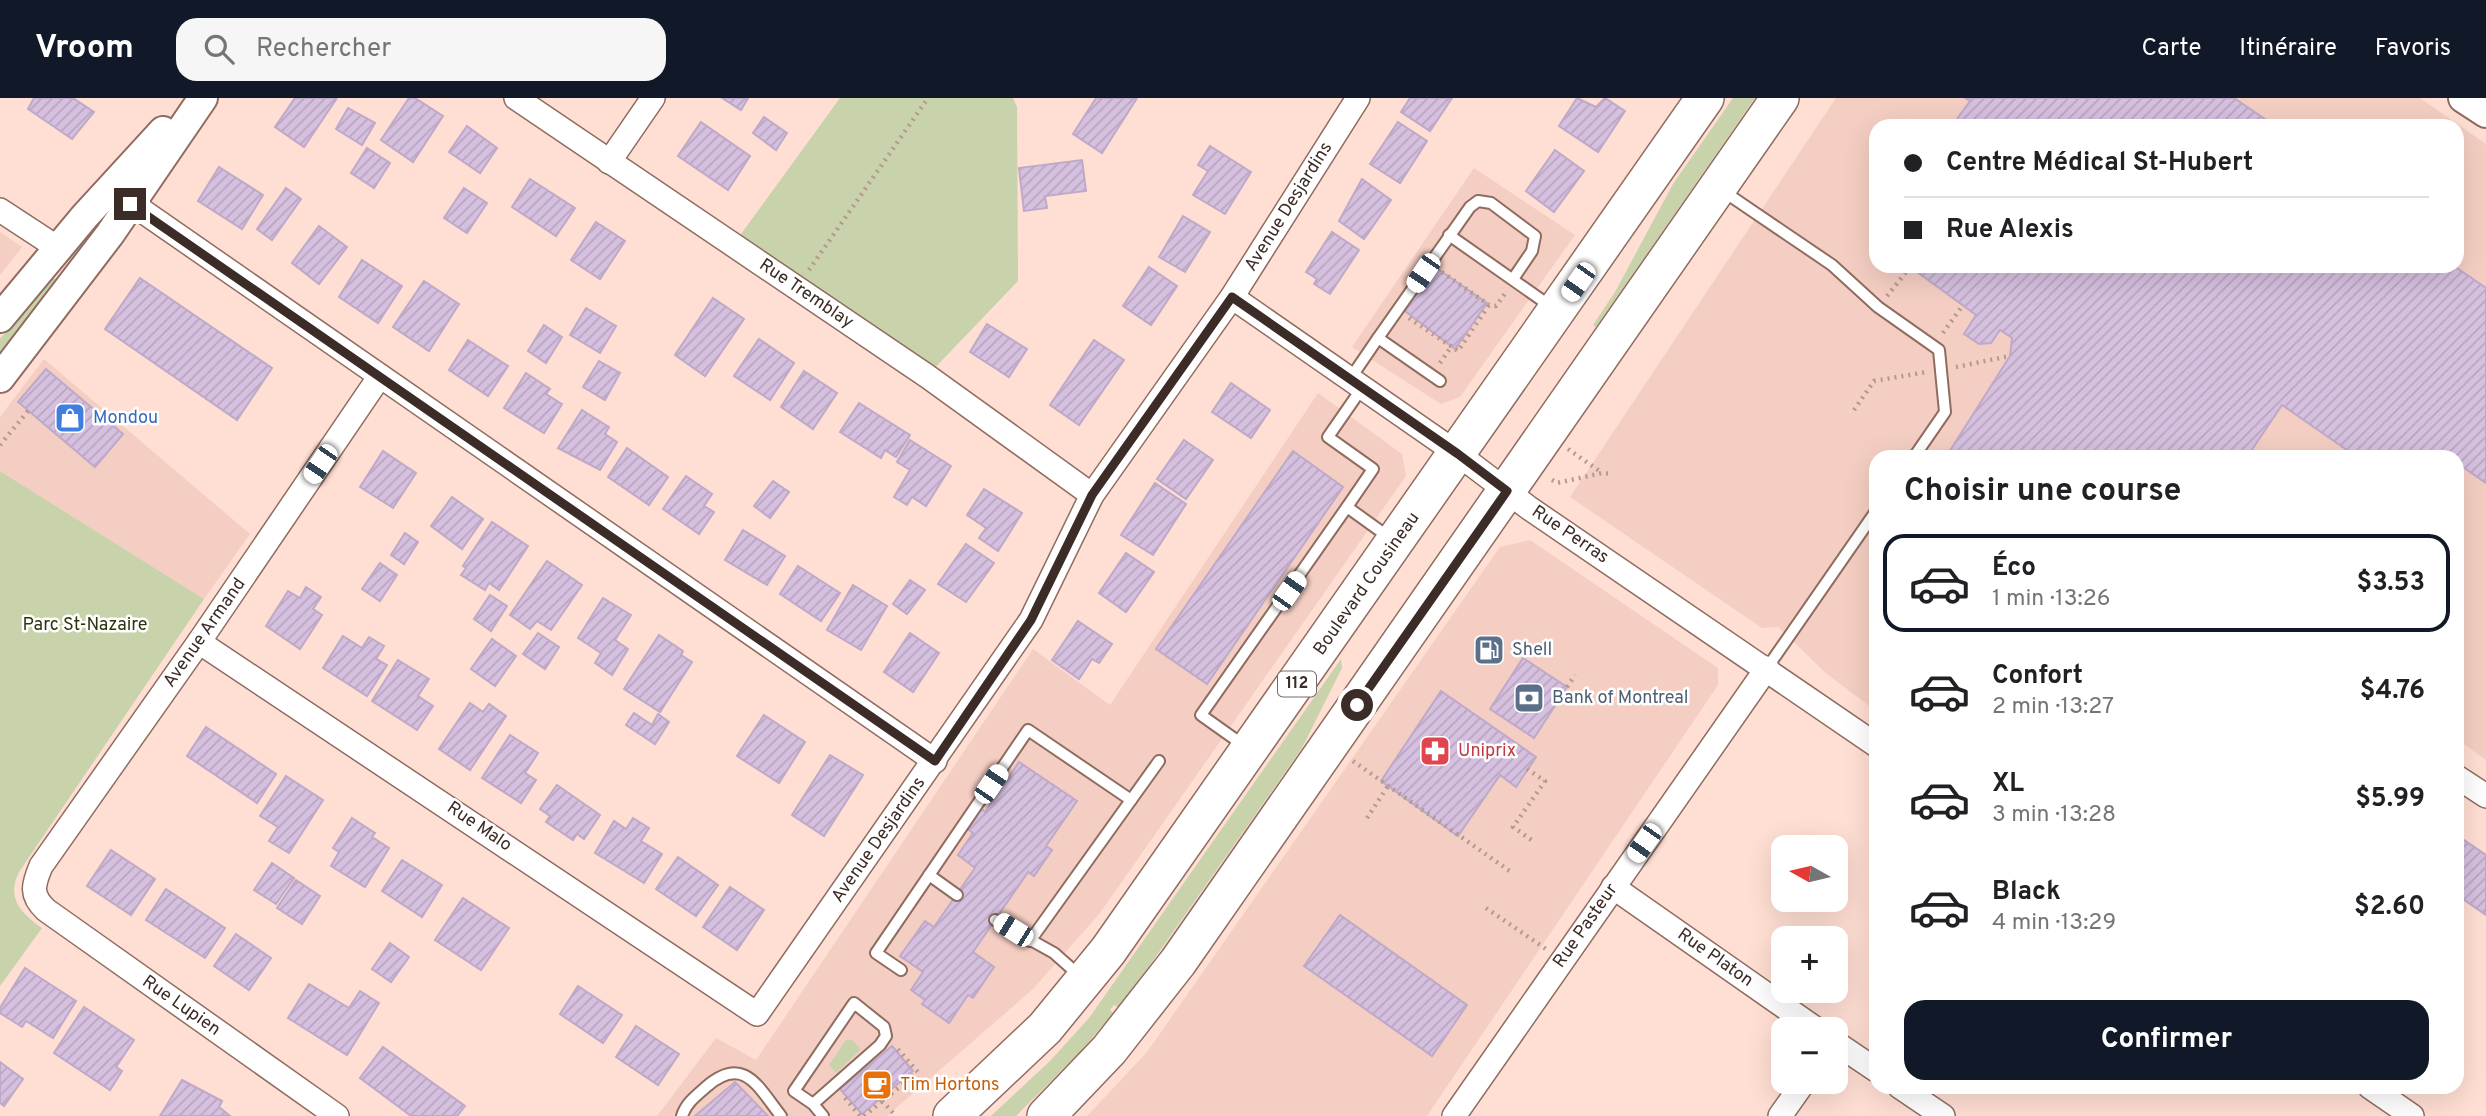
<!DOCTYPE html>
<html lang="fr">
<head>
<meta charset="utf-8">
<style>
  body { margin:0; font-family:Overpass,sans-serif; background:#f6f6f6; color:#202124; height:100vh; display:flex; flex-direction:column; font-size:26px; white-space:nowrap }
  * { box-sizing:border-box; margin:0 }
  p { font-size:23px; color:#757577 }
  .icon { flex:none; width:38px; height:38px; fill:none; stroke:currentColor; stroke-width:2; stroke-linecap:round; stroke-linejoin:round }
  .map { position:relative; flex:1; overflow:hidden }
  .sheet { position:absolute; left:1869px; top:352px; width:595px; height:644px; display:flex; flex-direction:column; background:#fff; border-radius:21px; box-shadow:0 7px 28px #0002 }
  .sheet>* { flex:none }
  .hud { position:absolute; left:1869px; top:21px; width:595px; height:154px; border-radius:21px; box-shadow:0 7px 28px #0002; display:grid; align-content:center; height:154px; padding:0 35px; background:#fff }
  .needle { width:46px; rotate:278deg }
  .controls { position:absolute; left:1771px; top:737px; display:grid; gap:14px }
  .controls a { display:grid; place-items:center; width:77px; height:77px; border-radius:14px; background:#fff; box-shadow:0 7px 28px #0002; font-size:35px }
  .end { position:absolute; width:32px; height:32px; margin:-16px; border:9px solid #3c2c27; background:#fff; box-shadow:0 0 0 4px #fff }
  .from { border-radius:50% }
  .car { position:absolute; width:21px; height:42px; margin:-21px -10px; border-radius:9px; box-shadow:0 0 5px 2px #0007; background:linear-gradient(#fff 24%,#345 0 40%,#fff 0 76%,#345 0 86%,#fff 0) }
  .hud b { display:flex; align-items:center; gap:24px; height:66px; font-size:26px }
  .hud b+b { border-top:2px solid #e0e0e0 }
  .hud i { width:18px; height:18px; background:#202124 }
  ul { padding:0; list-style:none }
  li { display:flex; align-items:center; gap:21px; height:98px; margin:0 14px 10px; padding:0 21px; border:4px solid transparent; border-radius:21px }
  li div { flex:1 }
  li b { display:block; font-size:26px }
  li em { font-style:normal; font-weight:700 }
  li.current { border-color:#111827 }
  li>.icon { width:63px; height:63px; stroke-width:1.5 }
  h2 { padding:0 35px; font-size:32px; line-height:84px }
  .button { display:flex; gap:14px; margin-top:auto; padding:14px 35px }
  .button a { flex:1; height:80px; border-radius:21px; background:#111827; color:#fff; font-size:28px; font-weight:700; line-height:80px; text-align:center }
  header { display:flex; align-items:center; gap:42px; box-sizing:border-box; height:98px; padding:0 35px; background:#111827; color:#fff }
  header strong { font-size:33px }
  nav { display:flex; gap:38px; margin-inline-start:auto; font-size:24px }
  .search { width:490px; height:63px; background:#f6f6f6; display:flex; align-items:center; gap:18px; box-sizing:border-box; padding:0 24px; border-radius:21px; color:#757577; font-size:26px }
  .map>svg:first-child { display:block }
</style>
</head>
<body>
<header>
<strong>Vroom</strong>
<div class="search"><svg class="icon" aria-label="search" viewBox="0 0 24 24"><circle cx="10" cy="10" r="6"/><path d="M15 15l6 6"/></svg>Rechercher</div>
<nav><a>Carte</a><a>Itinéraire</a><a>Favoris</a></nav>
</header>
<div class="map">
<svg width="2486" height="1018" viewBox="0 0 2486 1018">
  <defs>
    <pattern id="building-hatch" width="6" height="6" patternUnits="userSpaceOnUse" patternTransform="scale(1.75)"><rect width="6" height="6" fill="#d6c0e0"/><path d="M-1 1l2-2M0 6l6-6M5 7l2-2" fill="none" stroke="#b9a5c0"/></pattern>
  </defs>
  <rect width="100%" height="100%" fill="#ffded3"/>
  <g fill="#f4cec2" fill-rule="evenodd">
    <path d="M1836 0H2420L2486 46V662L2457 641V359H1876V613L1827 576 1778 529 1762 530 1570 399ZM1876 28H2457V168H1876Z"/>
    <polygon points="1474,70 1575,137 1460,299 1441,306 1352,249"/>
    <polygon points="0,134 22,149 0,177"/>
    <polygon points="44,261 250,436 204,501 0,373 0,319"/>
    <polygon points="1318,295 1402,356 1406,378 1100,815 1033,891 887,1018 657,1018 716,940 756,962 1033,551 1110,607"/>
    <polygon points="1530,442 1718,570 1718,587 1427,1018 1087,1018 1147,954 1500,449"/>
  </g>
  <g fill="#c8d3ab">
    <polygon points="840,0 1013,0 1017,9 1018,183 927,278 733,147"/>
    <polygon points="1733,0 1755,0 1596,229 1593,227 1615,194 1673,86"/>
    <polygon points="50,178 59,184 0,261 0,241"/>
    <path d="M0 373 204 501 19 774C6 800 21 815 42 830L0 888Z"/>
    <polygon points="1341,561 1342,570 1302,650 1138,884 1118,909 1114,907 1110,912 1113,915 1082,952 1016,1018 991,1018 1050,963 1089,920"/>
    <polygon points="846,942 852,942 861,951 836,975 829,967"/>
  </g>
  <g fill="url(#building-hatch)" stroke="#bfa9c8" stroke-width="2">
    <polygon points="34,0 73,0 94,14 72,41 28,11"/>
    <polygon points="295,0 337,0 304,49 275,29"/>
    <polygon points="409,0 415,0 443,18 413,64 381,42"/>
    <polygon points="722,0 748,0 741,12"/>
    <polygon points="1096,0 1137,0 1102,55 1073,36"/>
    <polygon points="1410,0 1452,0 1430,33 1401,14"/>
    <polygon points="1577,0 1596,9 1605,0 1625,13 1598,54 1559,28"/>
    <polygon points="1965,0 2234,0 2275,28 1952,28 1970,3"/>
    <polygon points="348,10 375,25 362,47 336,31"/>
    <polygon points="764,19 787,35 776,52 753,35"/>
    <polygon points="701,24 750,58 728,92 678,58"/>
    <polygon points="1398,24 1427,43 1400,85 1370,66"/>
    <polygon points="467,28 497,50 480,75 449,54"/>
    <polygon points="1210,48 1251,74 1225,116 1193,97 1208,73 1198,67"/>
    <polygon points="367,50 390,65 374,90 351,75"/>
    <polygon points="1555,52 1584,73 1554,114 1526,93"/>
    <polygon points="1082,62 1086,93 1045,98 1047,110 1024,113 1019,70"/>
    <polygon points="219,69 263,97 242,131 198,103"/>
    <polygon points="530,81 575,110 556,138 512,109"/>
    <polygon points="1362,81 1391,102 1364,141 1339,123"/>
    <polygon points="286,90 301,101 272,142 257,131"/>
    <polygon points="464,90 487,105 467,135 444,120"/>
    <polygon points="1183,118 1210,134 1185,174 1159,159"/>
    <polygon points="596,124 625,143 600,181 571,162"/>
    <polygon points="319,128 347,149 319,186 292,165"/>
    <polygon points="1332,134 1359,152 1330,196 1314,186 1317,181 1306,174"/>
    <polygon points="362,162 402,188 378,225 339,199"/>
    <polygon points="2454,168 2486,190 2486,385 2457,365 2457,359 2357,359 2282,307 2247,359 1946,359 2010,258 2012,240 2000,232 1991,245 1979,246 1964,236 1976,217 1909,168"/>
    <polygon points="1149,169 1177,188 1151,227 1123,208"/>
    <polygon points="1435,169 1487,205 1455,251 1405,213"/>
    <polygon points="140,180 272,270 237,322 105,231"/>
    <polygon points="424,183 459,206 429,253 393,229"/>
    <polygon points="713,200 744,221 705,278 675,257"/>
    <polygon points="586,210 616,228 600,255 570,237"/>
    <polygon points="987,226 1027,251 1009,279 970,254"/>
    <polygon points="544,227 562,239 546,265 528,253"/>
    <polygon points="759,241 794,265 770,302 734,278"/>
    <polygon points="468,242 508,268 488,298 449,272"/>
    <polygon points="1094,242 1124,262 1079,327 1050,307"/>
    <polygon points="599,263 620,275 605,302 583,289"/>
    <polygon points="46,271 123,336 95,369 18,304"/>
    <polygon points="804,273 837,295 813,331 781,309"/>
    <polygon points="526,275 550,291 546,296 562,306 544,335 504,310"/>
    <polygon points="1231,285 1270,312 1251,340 1212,314"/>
    <polygon points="859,305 910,337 896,359 885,352 881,360 840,334"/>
    <polygon points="582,312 609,329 605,336 617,344 600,372 558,350"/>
    <polygon points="910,342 951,368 926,408 912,399 907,407 894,399 910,372 897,364"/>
    <polygon points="1184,342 1213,362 1186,401 1157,381"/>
    <polygon points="627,350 668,379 649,407 608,379"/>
    <polygon points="383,353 416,375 393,410 360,389"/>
    <polygon points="1293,353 1343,389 1207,586 1156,551"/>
    <polygon points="686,378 712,396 704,408 714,414 699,436 663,411"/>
    <polygon points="773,383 789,394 770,420 754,408"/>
    <polygon points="1155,385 1186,406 1153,457 1121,437"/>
    <polygon points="984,391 1022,415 998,453 979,440 986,430 967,417"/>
    <polygon points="452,399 483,421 462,451 431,428"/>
    <polygon points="492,424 528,448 499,492 489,485 485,492 461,477 466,470 463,468"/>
    <polygon points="743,432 785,458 767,487 725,462"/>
    <polygon points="405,435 418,444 404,466 391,457"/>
    <polygon points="966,446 994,465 966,504 938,486"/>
    <polygon points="1126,455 1154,474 1126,514 1099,495"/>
    <polygon points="547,463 582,487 551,532 537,523 530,531 510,517"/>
    <polygon points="380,465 397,477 380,503 362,491"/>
    <polygon points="798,468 840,495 821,523 780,496"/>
    <polygon points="910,482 925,492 907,516 893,506"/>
    <polygon points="853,487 887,508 861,552 827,532"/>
    <polygon points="306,489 321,499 313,511 322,517 300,551 266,528 288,493 300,500"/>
    <polygon points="490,497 507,508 491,533 474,521"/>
    <polygon points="603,500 631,517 615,542 628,551 612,577 595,565 601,555 578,540"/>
    <polygon points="1078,523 1112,546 1099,565 1092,561 1079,581 1052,562"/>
    <polygon points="538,535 559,549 545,571 523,556"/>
    <polygon points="910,535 939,555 913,594 884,574"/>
    <polygon points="659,537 683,553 681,557 692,564 660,614 624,591"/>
    <polygon points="343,538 362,550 369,539 384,548 376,561 387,567 367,598 323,570"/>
    <polygon points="492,541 516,558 495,588 471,571"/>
    <polygon points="1523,560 1567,589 1534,640 1490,611"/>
    <polygon points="398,562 429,581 418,598 433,608 417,632 372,603"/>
    <polygon points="1441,593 1536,659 1516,689 1500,677 1458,738 1381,683"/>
    <polygon points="470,605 483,614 489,606 506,618 470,672 439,651"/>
    <polygon points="634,615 652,627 658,616 669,624 655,646 626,627"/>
    <polygon points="764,617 805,644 779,685 737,658"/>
    <polygon points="206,629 276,676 257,705 187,658"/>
    <polygon points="510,637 538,655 525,675 536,682 521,705 482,680"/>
    <polygon points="830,657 863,677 824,738 792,717"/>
    <polygon points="1019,664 1077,703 1046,748 1052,752 1034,778 1028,774 973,854 994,869 973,900 968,897 949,925 922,906 925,902 911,892 923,874 900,858 925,823 934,829 975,770 958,757 973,735 966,730 980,710 985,714"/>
    <polygon points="286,678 323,702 289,755 269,743 278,729 260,718"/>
    <polygon points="557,687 600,717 584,741 577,736 573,742 546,724 550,718 540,711"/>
    <polygon points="352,720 375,735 372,739 389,750 365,789 331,768 339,754 333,750"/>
    <polygon points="633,720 649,730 641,743 662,756 644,785 595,755 614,723 626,731"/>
    <polygon points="2464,742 2486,757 2486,817 2457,797 2457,752"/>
    <polygon points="111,752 155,781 131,817 87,788"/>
    <polygon points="678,759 718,787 696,818 656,791"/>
    <polygon points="402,762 442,787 422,819 382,793"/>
    <polygon points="272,765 294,780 276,806 254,792"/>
    <polygon points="296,782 320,798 302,826 277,810"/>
    <polygon points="730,789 764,812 737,852 703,829"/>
    <polygon points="166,791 225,830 205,860 146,822"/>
    <polygon points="463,800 509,830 481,872 435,842"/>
    <polygon points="1340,817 1467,907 1432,958 1304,868"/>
    <polygon points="236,836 271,860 249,892 214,868"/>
    <polygon points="390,845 409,859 391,884 372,871"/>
    <polygon points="25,870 76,903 53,940 26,923 22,929 0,915 0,910"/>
    <polygon points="309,886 349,910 360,893 379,905 347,957 288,920"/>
    <polygon points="578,888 622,917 603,945 560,916"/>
    <polygon points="84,909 134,942 116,969 122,973 110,992 54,955"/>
    <polygon points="636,928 679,956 658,987 616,959"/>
    <polygon points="892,948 913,973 862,1016 840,991"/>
    <polygon points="383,949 465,1008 457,1018 411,1018 360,980"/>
    <polygon points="0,964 23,981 4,1008 0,1005"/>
    <polygon points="182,982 222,1003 219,1009 230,1018 160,1018"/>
    <polygon points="735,984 768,1018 695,1018"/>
  </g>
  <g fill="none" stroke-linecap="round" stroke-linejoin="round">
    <g stroke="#8f6c5f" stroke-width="14">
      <g id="service">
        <polyline points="1723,93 1832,167 1878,209 1939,252 1945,314 1914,359"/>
        <polyline points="1449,137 1553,210"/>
        <polyline points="1378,240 1470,109 1478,103 1491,105 1535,138 1532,153 1513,181"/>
        <polyline points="1350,281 1378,240 1440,283"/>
        <polyline points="1347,409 1373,371 1328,339 1362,290"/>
        <polyline points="1767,570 1876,413"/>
        <polyline points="1246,649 1201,617 1347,409 1390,440"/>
        <polyline points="929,777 957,797"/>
        <polyline points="995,822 1054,855 1081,879"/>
        <polyline points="1030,843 1159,663"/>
        <polyline points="901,872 876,855 1028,632 1131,702"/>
        <polyline points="813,1006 880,947 886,938 884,929 854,905 794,993 813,1006 823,1018"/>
        <path d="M682 1018C686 1005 696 998 706 989 744 956 758 989 781 1018"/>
      </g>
    </g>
    <g stroke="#8f6c5f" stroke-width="26">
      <g id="minor">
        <polyline points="516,0 927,278 1092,397"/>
        <polyline points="609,64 653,0"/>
        <polyline points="118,96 935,663"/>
        <polyline points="0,112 58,150"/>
        <polyline points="1232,199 1458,356 1529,410 1876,647"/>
        <polyline points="199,544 757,916 1031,522 1092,397 1232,199 1358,0"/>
        <polyline points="2457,679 2486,698"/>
        <polyline points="1613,789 1816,931"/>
        <polyline points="1836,945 1876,972"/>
        <polyline points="1900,989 1943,1018"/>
        <polyline points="2370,989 2412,1018"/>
        <path d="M337 1018 46 812C30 797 33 787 41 768L199 544 380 278"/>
        <polyline points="1454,1018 1767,570"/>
        <polyline points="1780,1018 1804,984"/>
      </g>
    </g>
    <g stroke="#8f6c5f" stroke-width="32">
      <g id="tertiary">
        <polyline points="2463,0 2486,15"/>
        <polyline points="0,220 85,118 163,33"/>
        <polyline points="0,280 110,136 203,0"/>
      </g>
    </g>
    <g stroke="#8f6c5f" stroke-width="40">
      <g id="primary">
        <polyline points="952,1018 1045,930 1108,853 1705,0"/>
        <polyline points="1046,1018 1109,952 1178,864 1780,0"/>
      </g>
    </g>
    <g stroke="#b39990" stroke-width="4.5" stroke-dasharray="2 5" stroke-linecap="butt">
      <polyline points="2457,145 2464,135"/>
      <polyline points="809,172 928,0"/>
      <polyline points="1442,174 1489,207 1496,208 1506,194"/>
      <polyline points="1887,198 1910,169"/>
      <polyline points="1409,220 1458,253 1489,207"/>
      <polyline points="1943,235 1963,207"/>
      <polyline points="1440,265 1451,249"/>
      <polyline points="1956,269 2010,258"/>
      <polyline points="1854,312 1874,283 1927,274"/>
      <polyline points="0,347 28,313"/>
      <polyline points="1568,351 1601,374"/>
      <polyline points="1552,382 1557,385 1602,375 1613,376"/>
      <polyline points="1567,589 1575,577"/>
      <polyline points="1353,663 1511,774"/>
      <polyline points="1527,671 1545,683 1513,729 1533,743"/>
      <polyline points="1367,720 1388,688"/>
      <polyline points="1486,810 1546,851"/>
      <polyline points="845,1000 860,1018"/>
      <polyline points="882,1003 896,1018"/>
      <polyline points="864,1018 918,974 896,949"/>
    </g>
    <use href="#service" stroke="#fff" stroke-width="10"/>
    <use href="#minor" stroke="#fff" stroke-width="23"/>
    <use href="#tertiary" stroke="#fff" stroke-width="28"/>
    <use href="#primary" stroke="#fff" stroke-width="37"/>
  </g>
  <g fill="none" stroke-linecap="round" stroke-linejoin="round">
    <polyline stroke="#3c2c27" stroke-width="9" points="130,106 935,663 1031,522 1092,397 1232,199 1458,356 1507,393 1357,607"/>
  </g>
  <defs>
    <g id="shop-square" transform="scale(1.575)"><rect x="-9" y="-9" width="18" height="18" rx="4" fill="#3f7fe0" stroke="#fff"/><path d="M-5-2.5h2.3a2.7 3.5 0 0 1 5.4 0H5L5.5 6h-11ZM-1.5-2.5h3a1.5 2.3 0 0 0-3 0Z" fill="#fff"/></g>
    <g id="fuel-square" transform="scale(1.575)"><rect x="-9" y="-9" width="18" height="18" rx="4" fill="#5c6f8a" stroke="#fff"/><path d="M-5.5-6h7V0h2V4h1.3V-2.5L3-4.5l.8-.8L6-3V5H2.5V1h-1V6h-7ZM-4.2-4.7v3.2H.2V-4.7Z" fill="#fff"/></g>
    <g id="bank-square" transform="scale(1.575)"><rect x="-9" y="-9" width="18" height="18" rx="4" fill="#5c6f8a" stroke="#fff"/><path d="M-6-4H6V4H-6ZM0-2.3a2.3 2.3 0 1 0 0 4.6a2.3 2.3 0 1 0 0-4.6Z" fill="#fff"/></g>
    <g id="pharmacy-square" transform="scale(1.575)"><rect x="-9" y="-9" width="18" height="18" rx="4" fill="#e0444e" stroke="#fff"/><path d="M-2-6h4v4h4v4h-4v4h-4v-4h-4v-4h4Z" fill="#fff"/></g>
    <g id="cafe-square" transform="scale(1.575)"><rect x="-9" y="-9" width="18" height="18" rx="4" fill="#e8710a" stroke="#fff"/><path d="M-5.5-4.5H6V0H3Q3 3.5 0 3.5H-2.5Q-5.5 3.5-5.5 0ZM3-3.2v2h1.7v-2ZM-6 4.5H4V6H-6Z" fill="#fff"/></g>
  </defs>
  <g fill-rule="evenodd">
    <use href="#shop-square" x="70" y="320"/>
    <use href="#fuel-square" x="1489" y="552"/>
    <use href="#bank-square" x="1529" y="600"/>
    <use href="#pharmacy-square" x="1435" y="653"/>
    <use href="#cafe-square" x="877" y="987"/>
  </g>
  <g text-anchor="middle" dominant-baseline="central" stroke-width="5" stroke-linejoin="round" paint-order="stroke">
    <rect fill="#fff" stroke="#766b68" stroke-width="2" x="1278" y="573.5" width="38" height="25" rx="5"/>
    <g font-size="16" font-weight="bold" fill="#3c2c27">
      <text x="1297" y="586">112</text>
    </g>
    <g font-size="18" fill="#3c2c27" stroke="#fff">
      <text transform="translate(1289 109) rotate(-58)">Avenue Desjardins</text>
      <text transform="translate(806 196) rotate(34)">Rue Tremblay</text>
      <text transform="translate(1570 437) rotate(34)">Rue Perras</text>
      <text transform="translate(1367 486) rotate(-55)">Boulevard Cousineau</text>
      <text transform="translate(205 535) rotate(-55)">Avenue Armand</text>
      <text transform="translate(479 729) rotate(34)">Rue Malo</text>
      <text transform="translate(879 742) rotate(-55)">Avenue Desjardins</text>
      <text transform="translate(1586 828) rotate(-55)">Rue Pasteur</text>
      <text transform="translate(1715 860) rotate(35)">Rue Platon</text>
      <text transform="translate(181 908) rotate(35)">Rue Lupien</text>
    </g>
    <g font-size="18" fill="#366cbe" stroke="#fff" text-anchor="start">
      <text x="93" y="320">Mondou</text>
    </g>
    <g font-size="18" fill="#2d360b" stroke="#fff">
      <text x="85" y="527">Parc St-Nazaire</text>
    </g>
    <g font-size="18" fill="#4e5e75" stroke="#fff" text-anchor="start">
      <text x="1512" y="552">Shell</text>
      <text x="1552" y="600">Bank of Montreal</text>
    </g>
    <g font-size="18" fill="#be3a42" stroke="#fff" text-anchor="start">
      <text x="1458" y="653">Uniprix</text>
    </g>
    <g font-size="18" fill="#c56008" stroke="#fff" text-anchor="start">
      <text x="900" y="987">Tim Hortons</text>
    </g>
  </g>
</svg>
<div class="controls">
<a><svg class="needle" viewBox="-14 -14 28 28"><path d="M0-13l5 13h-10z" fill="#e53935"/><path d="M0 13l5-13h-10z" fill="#757577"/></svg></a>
<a>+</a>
<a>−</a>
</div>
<i class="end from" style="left:1357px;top:607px"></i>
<i class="end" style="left:130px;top:106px"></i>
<i class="car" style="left:1423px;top:175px;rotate:214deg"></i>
<i class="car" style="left:1578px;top:184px;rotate:215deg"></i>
<i class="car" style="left:320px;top:366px;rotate:214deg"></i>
<i class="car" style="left:1289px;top:493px;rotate:35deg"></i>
<i class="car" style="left:991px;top:686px;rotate:34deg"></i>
<i class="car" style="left:1644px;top:745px;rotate:215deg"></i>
<i class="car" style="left:1013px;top:832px;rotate:302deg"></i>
<div class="hud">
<b><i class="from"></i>Centre Médical St-Hubert</b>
<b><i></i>Rue Alexis</b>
</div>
<section class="sheet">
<h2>Choisir une course</h2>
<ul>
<li class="current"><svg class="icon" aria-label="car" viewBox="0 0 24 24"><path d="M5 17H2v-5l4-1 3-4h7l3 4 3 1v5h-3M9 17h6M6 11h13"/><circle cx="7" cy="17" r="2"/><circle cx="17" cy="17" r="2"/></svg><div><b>Éco</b><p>1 min · 13:26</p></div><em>$3.53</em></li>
<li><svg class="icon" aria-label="car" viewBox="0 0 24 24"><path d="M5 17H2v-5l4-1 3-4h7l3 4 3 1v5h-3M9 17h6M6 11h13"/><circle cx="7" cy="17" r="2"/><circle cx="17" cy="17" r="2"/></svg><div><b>Confort</b><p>2 min · 13:27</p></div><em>$4.76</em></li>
<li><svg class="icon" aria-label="car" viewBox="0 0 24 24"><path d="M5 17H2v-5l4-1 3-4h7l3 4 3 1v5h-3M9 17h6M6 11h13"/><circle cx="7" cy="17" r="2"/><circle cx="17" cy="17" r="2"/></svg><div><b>XL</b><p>3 min · 13:28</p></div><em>$5.99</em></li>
<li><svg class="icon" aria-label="car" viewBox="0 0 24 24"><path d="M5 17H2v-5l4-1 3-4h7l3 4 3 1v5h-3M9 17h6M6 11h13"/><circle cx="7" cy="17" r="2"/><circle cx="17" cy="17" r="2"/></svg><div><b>Black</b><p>4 min · 13:29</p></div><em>$2.60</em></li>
</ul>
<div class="button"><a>Confirmer</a></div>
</section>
</div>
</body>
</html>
